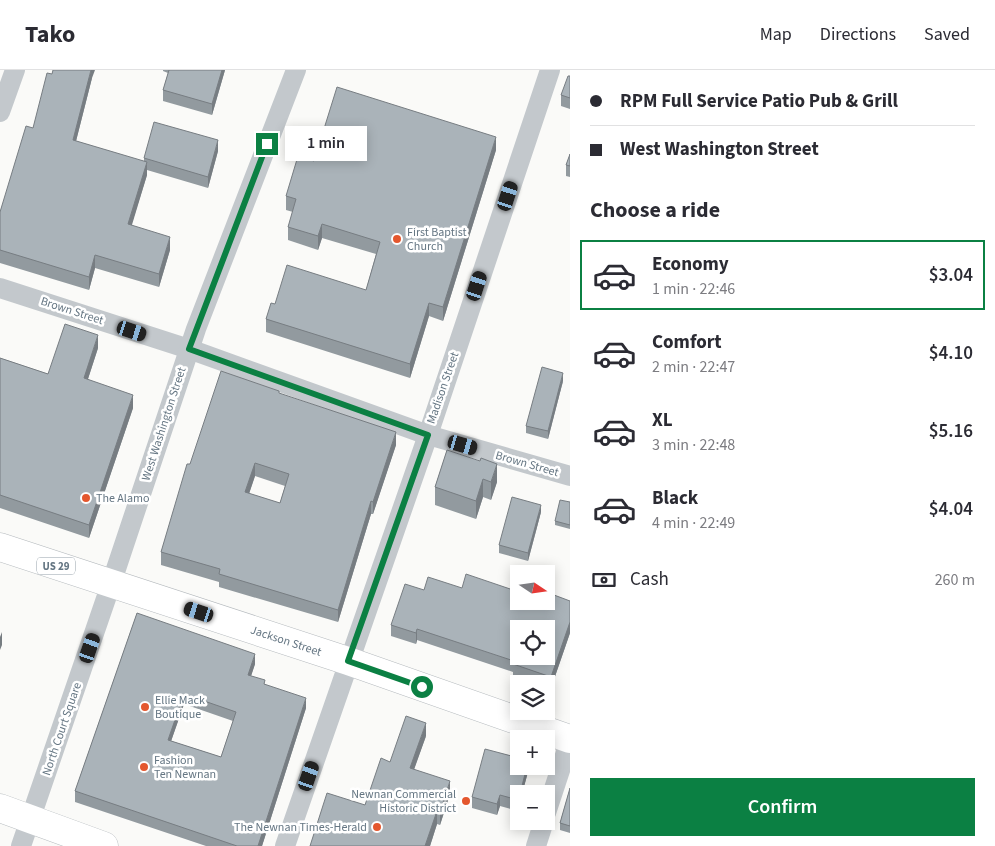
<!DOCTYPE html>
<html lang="en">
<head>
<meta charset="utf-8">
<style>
  body { margin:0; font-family:"Source Sans 3",sans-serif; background:#f2f2f3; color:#2b2b33; height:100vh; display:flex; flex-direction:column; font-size:19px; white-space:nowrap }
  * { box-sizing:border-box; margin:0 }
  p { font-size:16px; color:#7c7c81 }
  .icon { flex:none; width:28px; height:28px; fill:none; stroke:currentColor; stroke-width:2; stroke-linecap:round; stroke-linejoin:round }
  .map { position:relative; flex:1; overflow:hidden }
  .panel { display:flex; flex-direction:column; background:#fff; width:425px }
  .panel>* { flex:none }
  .top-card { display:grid; align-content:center; height:110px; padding:0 20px; background:#fff }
  .needle { width:32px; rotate:103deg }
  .buttons { position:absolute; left:510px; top:495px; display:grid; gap:10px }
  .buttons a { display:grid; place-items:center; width:45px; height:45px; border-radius:0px; background:#fff; box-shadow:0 2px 12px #0003; font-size:25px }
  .end { position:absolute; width:22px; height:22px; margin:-11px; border:6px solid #0b8043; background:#fff; box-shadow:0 0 0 2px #fff }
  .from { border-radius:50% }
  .bubble { position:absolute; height:35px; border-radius:0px; background:#fff; box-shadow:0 2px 12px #0003; font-size:16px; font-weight:600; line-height:35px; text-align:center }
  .car { position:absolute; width:15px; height:30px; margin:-15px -8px; border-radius:6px; box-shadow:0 0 4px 1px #0007; background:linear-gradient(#222 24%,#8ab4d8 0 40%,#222 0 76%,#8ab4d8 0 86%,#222 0) }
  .top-card b { display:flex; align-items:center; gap:18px; height:48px; font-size:19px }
  .top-card b+b { border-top:1px solid #e1e1e2 }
  .top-card i { width:12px; height:12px; background:#2b2b33 }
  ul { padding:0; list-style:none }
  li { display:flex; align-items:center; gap:15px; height:70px; margin:0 10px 8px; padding:0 10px; border:2px solid transparent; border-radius:0px }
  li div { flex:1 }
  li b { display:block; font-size:19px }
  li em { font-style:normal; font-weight:600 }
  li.active { border-color:#0b8043 }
  li>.icon { width:45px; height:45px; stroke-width:1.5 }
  h2 { padding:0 20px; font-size:22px; line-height:60px }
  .pay { display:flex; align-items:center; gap:12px; height:55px; padding:0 20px; font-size:19px }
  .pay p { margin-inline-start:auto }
  .primary-button { display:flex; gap:10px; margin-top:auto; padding:10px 20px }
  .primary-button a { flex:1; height:58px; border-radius:0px; background:#0b8043; color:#fff; font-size:20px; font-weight:600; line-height:58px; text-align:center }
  header { display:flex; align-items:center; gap:30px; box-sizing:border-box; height:70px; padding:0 25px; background:#fff; border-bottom:1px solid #e1e1e2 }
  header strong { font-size:24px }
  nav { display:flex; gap:28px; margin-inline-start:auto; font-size:18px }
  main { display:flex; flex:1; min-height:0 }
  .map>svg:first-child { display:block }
</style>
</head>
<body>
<header>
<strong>Tako</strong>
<nav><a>Map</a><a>Directions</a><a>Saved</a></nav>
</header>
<main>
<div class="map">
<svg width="570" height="776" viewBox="0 0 570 776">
  <rect width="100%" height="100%" fill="#fafaf8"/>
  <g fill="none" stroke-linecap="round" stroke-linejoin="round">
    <g stroke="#b5babe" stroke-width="29">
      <g id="primary">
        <path id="s1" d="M0 477 348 591 570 669"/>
        <polyline points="0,738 104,776"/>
      </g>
    </g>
    <g stroke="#c3c8cc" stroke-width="20">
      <polyline points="0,42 15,0"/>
      <polyline points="0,218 189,279 428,365 570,406"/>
      <polyline points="546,743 570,670"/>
      <polyline points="21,776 111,514 196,259 296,0"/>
      <polyline points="285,776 428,365 550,0"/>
      <polyline points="536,776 544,751"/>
    </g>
    <use href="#primary" stroke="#fff" stroke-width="28"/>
  </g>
  <g fill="#929a9f" fill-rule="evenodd">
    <polygon points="163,0 225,0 212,45 163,31 163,20 168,3 163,1"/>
    <polygon points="52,4 92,8 76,71 144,92 144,88 218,81 208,118 147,100 147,105 131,156 170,180 159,217 95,198 89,220 0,193 0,142 33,58"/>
    <polygon points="570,6 570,39 561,36 561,25"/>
    <polygon points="496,80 443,251 429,246 410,308 266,262 266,249 275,234 366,220 376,184 322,168 318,180 288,170 288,157 293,142 286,140 286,126 314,91"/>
    <polygon points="570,84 570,107 566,106 566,95"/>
    <polygon points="98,278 88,309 133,338 89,468 0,438 0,288 48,304"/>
    <polygon points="563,311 548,369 526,363 526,356"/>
    <path d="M279 324 396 375 373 444H371L338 552 219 517V512L161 495V482L190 394ZM255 406 285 416 280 433 249 424Z"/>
    <polygon points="447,380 497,412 491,430 483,427 476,449 435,435 435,417"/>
    <polygon points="570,432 570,459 555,455 555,451"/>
    <polygon points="541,442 528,491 499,483 499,475"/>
    <polygon points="462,518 519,531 570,531 570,563 551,618 546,616 546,614 539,614 513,605 513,602 417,570 416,574 391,566 391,555 424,520"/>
    <path d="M137 543 255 594 251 606 306 638 262 776H206L75 732V721ZM184 634 233 651 221 687 171 671Z"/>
    <polygon points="426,666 414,699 450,724 440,755 437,754 430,776 310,776 365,735 390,692"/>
    <polygon points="528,696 528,702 522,724 519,724 518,741 500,736 497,745 472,738 472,727"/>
    <polygon points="570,718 570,763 560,760 560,753"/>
  </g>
  <g fill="#777d82">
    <polygon points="91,0 95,0 92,8 73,83 73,70"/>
    <polygon points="222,0 225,0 212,45 212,34"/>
    <polygon points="496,67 496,80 443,251 443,237"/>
    <polygon points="218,70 218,81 208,118 208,107"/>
    <polygon points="147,92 147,105 128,168 128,154"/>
    <polygon points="322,154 322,168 318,180 318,166"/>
    <polygon points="170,167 170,180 159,217 159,204"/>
    <polygon points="95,185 95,198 89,220 89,207"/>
    <polygon points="429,233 429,246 410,308 410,294"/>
    <polygon points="98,265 98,278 84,321 84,308"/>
    <polygon points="563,303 563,311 548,369 548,361"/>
    <polygon points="133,325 133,338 89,468 89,455"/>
    <polygon points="396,362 396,375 373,444 373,432"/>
    <polygon points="255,393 255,406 245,435 245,422"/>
    <polygon points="497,394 497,412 491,430 491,412"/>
    <polygon points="483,409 483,427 476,449 476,431"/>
    <polygon points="371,431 371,444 338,552 338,540"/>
    <polygon points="541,435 541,442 528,491 528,483"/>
    <polygon points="570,552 570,563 551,618 551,607"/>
    <polygon points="417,559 417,570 416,574 416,563"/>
    <polygon points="2,562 2,575 0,580 0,567"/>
    <polygon points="255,584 255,594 248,615 248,605"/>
    <polygon points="184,624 184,634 168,680 168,670"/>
    <polygon points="306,628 306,638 262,776 258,776"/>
    <polygon points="426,653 426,666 410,711 410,698"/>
    <polygon points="527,696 528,696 528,702 522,724 520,724"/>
    <polygon points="450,711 450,724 440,755 440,742"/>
    <polygon points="500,725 500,736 497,745 497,734"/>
    <polygon points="519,727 519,738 518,741 518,730"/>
    <polygon points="437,741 437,754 430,776 425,776"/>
  </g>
  <g fill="#aab3b9" stroke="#777d82" fill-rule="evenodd">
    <polygon points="53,0 91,0 73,70 147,92 128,154 170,167 159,204 95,185 89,207 0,180 0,142 26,56 33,58 47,3 52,4"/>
    <polygon points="169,0 222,0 212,34 163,20"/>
    <polygon points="568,6 570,6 570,28 561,25"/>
    <polygon points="337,17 496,67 443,237 429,233 410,294 266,249 271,233 275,234 287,195 366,220 380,172 322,154 318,166 288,157 296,129 286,126 298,86 314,91"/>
    <polygon points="154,52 218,70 208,107 144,88"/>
    <polygon points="570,84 570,96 566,95"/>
    <polygon points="65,254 98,265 84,308 133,325 89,455 0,425 0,288 48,304"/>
    <polygon points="542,297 563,303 548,361 526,356"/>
    <path d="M221 301 279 321V323L396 362 373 432 371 431 338 540 219 504 220 499 161 482 187 394H190ZM255 393 289 404 280 433 245 422Z"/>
    <polygon points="447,380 480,391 481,388 497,394 491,412 483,409 476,431 435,417"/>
    <polygon points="512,427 541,435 528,483 499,475"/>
    <polygon points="560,430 570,432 570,455 555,451"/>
    <path d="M466 504 519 522V531H546V522L570 531V552L551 607 513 594 514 591 417 559 416 563 391 555 405 514 424 520 428 507 462 518ZM519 559H546V586H519Z"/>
    <path d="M137 543 255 584 248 605 265 610 264 614 306 628 258 776H237L75 721ZM184 624 236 642 221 687 168 670Z"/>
    <polygon points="406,646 426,653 410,698 450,711 440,742 437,741 425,776 310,776 327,723 365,735 381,688 390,692"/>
    <polygon points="485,679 519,688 519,696 527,696 520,724 519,724 518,730 500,725 497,734 472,727"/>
    <polygon points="570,718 570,756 560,753"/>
  </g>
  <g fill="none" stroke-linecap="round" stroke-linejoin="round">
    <polyline stroke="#0b8043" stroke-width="6" points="267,74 189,279 428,365 348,591 422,617"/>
  </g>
  <g fill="#e4572e" stroke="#fff" stroke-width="2">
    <circle cx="397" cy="169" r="5"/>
    <circle cx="86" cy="428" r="5"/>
    <circle cx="145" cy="637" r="5"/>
    <circle cx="144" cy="697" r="5"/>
    <circle cx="466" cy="731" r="5"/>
    <circle cx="377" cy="757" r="5"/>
  </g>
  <g text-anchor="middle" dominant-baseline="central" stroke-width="5" stroke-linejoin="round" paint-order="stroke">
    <rect fill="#fff" stroke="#939fa8" stroke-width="1" x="37" y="487.5" width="38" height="17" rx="4"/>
    <g font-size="11" font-weight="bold" fill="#657683">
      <text x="56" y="496">US 29</text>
    </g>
    <g font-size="12" fill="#657683" stroke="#fff" text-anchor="start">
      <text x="407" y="162">First Baptist<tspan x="407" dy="14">Church</tspan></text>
      <text x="96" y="428">The Alamo</text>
      <text x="155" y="630">Ellie Mack<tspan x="155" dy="14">Boutique</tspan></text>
      <text x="154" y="690">Fashion<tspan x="154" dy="14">Ten Newnan</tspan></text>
      <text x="456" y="724" text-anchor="end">Newnan Commercial<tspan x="456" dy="14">Historic District</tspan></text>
      <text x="367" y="757" text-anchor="end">The Newnan Times-Herald</text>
    </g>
    <g font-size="12" fill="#657683" stroke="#fff">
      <text transform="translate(72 241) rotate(18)">Brown Street</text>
      <text transform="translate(443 318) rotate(-71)">Madison Street</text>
      <text transform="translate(164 354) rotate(-72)">West Washington Street</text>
      <text transform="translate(527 394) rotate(16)">Brown Street</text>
      <text stroke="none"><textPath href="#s1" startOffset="301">Jackson Street</textPath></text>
      <text transform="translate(62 659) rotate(-71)">North Court Square</text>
    </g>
  </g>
</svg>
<div class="buttons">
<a><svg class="needle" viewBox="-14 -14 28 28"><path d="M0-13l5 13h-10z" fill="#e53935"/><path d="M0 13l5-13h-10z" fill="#7c7c81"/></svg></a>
<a><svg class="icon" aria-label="locate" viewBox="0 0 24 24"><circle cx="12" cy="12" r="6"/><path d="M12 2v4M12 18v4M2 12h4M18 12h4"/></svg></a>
<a><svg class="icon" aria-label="layers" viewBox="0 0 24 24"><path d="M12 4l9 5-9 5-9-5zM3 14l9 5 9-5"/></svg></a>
<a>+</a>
<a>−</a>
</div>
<i class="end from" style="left:422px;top:617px"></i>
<i class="end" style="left:267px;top:74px"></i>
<div class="bubble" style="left:285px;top:56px;width:82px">1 min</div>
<i class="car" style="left:508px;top:126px;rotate:18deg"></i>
<i class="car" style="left:477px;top:216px;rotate:18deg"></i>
<i class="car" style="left:132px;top:261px;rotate:108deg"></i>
<i class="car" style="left:463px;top:375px;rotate:106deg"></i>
<i class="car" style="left:199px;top:542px;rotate:288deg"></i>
<i class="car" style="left:90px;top:578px;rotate:19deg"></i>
<i class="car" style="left:309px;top:706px;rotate:19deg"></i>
</div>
<section class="panel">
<div class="top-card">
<b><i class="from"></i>RPM Full Service Patio Pub &amp; Grill</b>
<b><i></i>West Washington Street</b>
</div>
<h2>Choose a ride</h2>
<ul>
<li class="active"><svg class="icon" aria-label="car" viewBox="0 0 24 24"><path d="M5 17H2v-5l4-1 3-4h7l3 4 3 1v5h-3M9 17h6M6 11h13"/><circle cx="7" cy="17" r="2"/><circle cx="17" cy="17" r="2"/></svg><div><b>Economy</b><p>1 min · 22:46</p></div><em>$3.04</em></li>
<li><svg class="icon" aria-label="car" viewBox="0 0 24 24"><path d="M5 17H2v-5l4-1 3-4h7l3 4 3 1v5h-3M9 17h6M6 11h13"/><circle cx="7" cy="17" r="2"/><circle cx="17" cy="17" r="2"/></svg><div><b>Comfort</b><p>2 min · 22:47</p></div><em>$4.10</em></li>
<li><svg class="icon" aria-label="car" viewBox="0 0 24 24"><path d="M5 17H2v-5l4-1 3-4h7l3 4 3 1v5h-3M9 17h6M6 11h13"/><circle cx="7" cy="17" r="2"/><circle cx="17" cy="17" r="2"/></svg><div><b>XL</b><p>3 min · 22:48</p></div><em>$5.16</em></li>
<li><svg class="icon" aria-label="car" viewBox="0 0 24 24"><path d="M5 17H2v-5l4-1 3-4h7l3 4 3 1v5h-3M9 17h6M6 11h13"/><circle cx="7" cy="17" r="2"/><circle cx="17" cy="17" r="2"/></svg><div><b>Black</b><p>4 min · 22:49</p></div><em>$4.04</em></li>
</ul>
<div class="pay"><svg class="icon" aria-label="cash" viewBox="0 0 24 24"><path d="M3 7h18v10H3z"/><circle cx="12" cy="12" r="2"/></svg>Cash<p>260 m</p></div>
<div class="primary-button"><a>Confirm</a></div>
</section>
</main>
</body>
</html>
